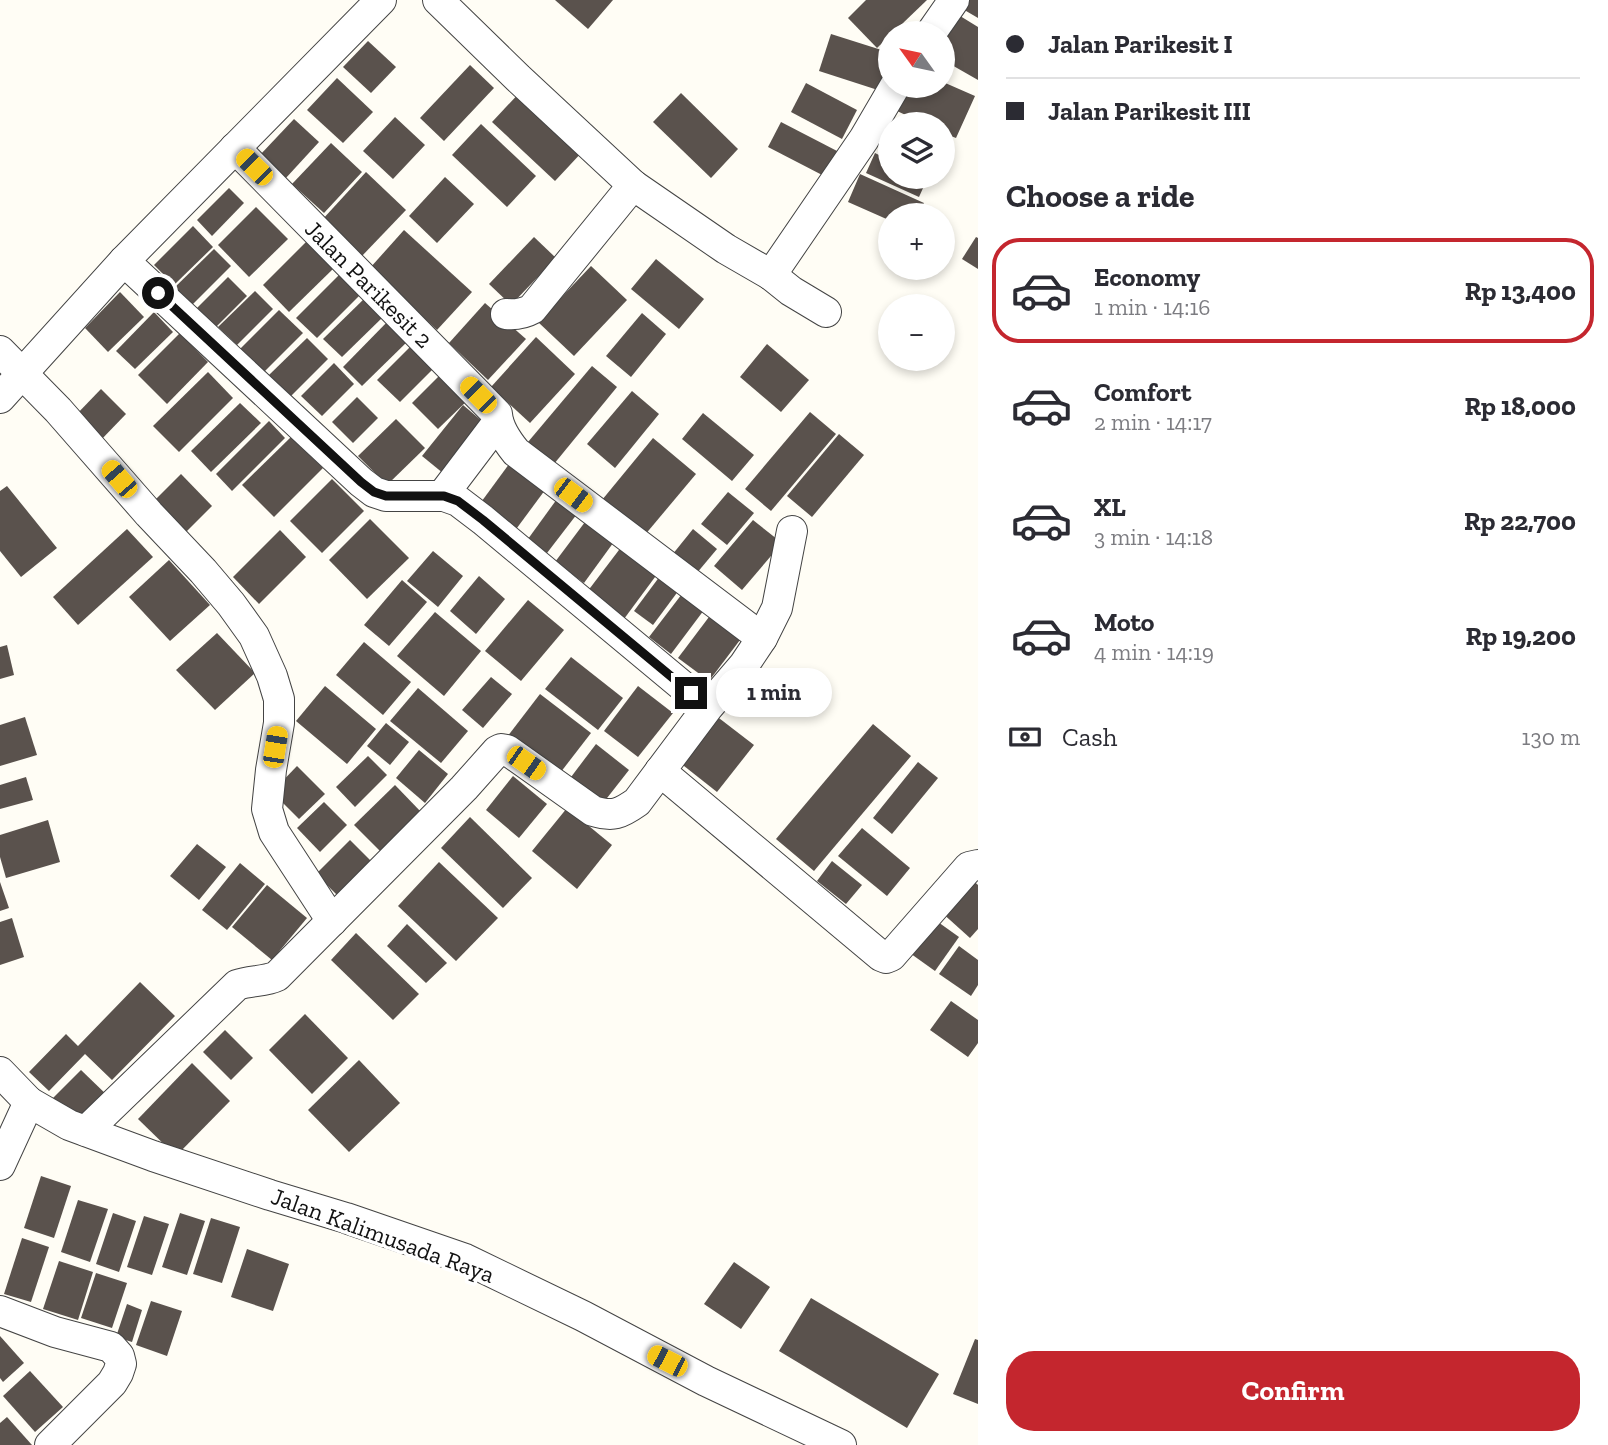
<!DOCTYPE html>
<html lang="en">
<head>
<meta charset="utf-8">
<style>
  body { margin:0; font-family:"Zilla Slab",serif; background:#f2f2f3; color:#2b2b33; height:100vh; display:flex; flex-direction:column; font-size:26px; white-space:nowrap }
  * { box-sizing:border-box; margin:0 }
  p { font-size:23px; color:#7c7c81 }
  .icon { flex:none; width:38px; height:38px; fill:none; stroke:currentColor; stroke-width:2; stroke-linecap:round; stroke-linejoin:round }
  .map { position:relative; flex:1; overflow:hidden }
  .side { display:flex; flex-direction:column; background:#fff; width:630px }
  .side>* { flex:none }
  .top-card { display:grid; align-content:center; height:154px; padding:0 28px; background:#fff }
  .needle { width:46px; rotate:303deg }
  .controls { position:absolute; left:878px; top:21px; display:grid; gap:14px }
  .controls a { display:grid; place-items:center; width:77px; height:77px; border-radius:50%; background:#fff; box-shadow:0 4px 10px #0003; font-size:35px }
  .end { position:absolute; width:32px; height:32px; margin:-16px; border:9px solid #111; background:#fff; box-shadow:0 0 0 4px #fff }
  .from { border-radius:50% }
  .bubble { position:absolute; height:49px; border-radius:24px; background:#fff; box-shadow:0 4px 10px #0003; font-size:23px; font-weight:700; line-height:49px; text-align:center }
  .car { position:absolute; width:21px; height:42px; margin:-21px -10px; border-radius:9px; box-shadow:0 0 5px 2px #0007; background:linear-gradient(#f5c518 24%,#345 0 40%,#f5c518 0 76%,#345 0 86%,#f5c518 0) }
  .top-card b { display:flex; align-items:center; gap:24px; height:66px; font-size:26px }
  .top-card b+b { border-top:2px solid #e1e1e2 }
  .top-card i { width:18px; height:18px; background:#2b2b33 }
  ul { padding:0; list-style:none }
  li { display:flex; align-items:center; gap:21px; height:105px; margin:0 14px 10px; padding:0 14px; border:4px solid transparent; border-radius:28px }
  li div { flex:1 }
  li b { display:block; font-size:26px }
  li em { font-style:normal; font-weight:700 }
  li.active { border-color:#c4262e }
  li>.icon { width:63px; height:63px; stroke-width:1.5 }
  h2 { padding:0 28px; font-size:32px; line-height:84px }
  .pay { display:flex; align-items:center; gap:18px; height:77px; padding:0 28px; font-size:26px }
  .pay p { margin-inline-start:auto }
  .button { display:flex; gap:14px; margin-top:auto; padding:14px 28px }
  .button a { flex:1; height:80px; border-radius:28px; background:#c4262e; color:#fff; font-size:28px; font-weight:700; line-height:80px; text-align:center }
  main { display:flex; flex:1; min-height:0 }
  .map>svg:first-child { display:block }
</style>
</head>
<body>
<main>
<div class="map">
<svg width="978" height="1445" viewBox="0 0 978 1445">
  <rect width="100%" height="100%" fill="#fffdf5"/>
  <g fill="#5a524d">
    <polygon points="555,0 613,0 588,29"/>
    <polygon points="866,0 927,0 877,48 848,18"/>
    <polygon points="966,0 978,0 978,18 961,8"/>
    <polygon points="952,11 978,27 978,80 943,60 943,33"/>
    <polygon points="831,34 891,53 891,71 884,92 819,71"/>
    <polygon points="368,41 396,67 371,93 343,67"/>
    <polygon points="470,65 494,88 444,141 420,118"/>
    <polygon points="337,78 373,112 343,143 307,110"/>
    <polygon points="943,82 975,96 956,138 943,133 943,124 925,124 897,111 909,86 943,86"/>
    <polygon points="806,83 857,110 842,139 791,112"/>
    <polygon points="522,90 584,150 555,181 492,122"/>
    <polygon points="681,93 738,149 711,178 653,122"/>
    <polygon points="395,117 425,145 393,179 363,151"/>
    <polygon points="294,119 319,142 285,179 260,155"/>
    <polygon points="781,122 839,152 826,177 768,147"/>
    <polygon points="886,122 891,125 891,149 877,143"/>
    <polygon points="481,124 536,176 507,207 452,155"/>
    <polygon points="331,143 362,172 324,213 292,184"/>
    <polygon points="875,153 891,161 891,177 928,177 919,197 866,173"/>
    <polygon points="366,172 406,210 361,257 322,220"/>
    <polygon points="860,174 924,203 919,215 891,215 891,221 848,202"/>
    <polygon points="445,177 474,204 437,243 409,216"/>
    <polygon points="229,188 244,203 212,236 197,220"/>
    <polygon points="256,207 288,239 249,277 218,245"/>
    <polygon points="193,226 213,247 174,285 154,265"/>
    <polygon points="404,230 472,292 437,330 370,268"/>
    <polygon points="534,237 556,258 511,305 489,284"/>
    <polygon points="976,237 978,238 978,269 962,259"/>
    <polygon points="308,240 335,267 289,312 263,285"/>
    <polygon points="214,249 231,266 188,309 171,291"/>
    <polygon points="656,259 704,299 679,329 631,289"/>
    <polygon points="591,266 627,300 574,356 538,322"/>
    <polygon points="339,275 360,295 317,338 296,318"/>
    <polygon points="228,277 247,296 214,329 195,310"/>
    <polygon points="255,291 273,309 237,345 218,327"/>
    <polygon points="120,292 144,317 108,352 85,328"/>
    <polygon points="366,297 384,316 342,357 323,339"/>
    <polygon points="485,303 526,339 488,380 449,343"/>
    <polygon points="279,310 303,333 260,376 236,353"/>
    <polygon points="154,312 173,332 135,369 116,351"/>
    <polygon points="642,313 666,334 631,377 606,356"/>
    <polygon points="390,319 410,339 362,386 343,367"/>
    <polygon points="180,333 208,362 167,404 138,375"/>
    <polygon points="536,337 575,374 530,423 491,387"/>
    <polygon points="307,338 328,359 291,396 269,375"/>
    <polygon points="767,344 809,380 781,412 740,377"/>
    <polygon points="412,345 434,368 400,402 377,380"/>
    <polygon points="334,363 354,384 322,416 301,396"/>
    <polygon points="592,366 617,387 554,464 528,442"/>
    <polygon points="446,369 473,395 438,429 412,403"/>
    <polygon points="208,372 233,398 179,452 153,426"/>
    <polygon points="101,389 126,414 99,442 74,417"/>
    <polygon points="632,391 659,414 615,468 587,444"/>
    <polygon points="357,397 378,418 353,443 332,422"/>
    <polygon points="240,403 261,423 211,472 191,451"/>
    <polygon points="463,405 489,427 449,478 422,456"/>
    <polygon points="810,412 836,434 771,511 745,489"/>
    <polygon points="703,413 754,455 732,481 682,439"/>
    <polygon points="396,419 425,448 387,485 358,456"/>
    <polygon points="269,421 285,438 232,491 216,474"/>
    <polygon points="839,434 864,455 812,517 787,496"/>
    <polygon points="291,437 323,468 274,517 242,485"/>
    <polygon points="653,438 696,474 644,536 602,500"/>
    <polygon points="512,460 548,486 514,532 479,505"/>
    <polygon points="181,474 212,506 183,535 152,503"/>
    <polygon points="332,479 364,511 322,553 290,521"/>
    <polygon points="7,486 57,548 21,577 0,551 0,491"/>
    <polygon points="728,492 754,513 727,545 701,524"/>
    <polygon points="557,499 577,514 547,553 528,539"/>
    <polygon points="588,518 616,539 584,583 555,562"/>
    <polygon points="370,519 409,558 367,599 329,560"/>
    <polygon points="753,520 782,543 742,590 714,566"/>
    <polygon points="127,529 153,557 78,625 53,597"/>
    <polygon points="693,529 717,549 691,580 668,560"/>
    <polygon points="280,530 306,557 259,604 233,577"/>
    <polygon points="622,546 658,573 621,623 584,596"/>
    <polygon points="433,551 463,576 438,607 407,581"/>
    <polygon points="169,560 210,605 170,641 129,597"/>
    <polygon points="479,576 505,599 476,634 450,611"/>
    <polygon points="660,576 679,590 653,625 634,611"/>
    <polygon points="402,580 427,602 389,646 364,625"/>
    <polygon points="685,590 707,606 671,654 649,637"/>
    <polygon points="528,600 564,630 521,681 485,651"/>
    <polygon points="715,609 746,632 709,681 678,658"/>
    <polygon points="435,612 481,651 444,696 397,656"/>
    <polygon points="217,633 255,673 215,710 176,670"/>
    <polygon points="364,642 411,682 383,715 336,675"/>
    <polygon points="7,645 14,675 0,679 0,647"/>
    <polygon points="571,657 623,698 598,730 545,689"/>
    <polygon points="491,677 512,694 483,728 462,710"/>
    <polygon points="325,686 376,729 347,764 296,721"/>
    <polygon points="638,686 673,713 638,757 604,731"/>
    <polygon points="418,688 468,731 441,763 390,721"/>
    <polygon points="540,694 591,733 557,777 507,737"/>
    <polygon points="715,715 754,745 717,792 679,762"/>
    <polygon points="25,717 37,755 0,766 0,725"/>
    <polygon points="386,723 409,742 390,765 367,746"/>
    <polygon points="873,724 911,756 814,871 776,839"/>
    <polygon points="596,744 629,770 600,807 568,781"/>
    <polygon points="419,750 448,774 425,803 396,778"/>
    <polygon points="368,756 387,775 355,807 336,787"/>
    <polygon points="918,762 938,778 892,834 873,818"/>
    <polygon points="297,766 325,794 299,819 272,792"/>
    <polygon points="513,776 547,804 519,838 486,810"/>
    <polygon points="26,777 33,800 0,809 0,785"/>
    <polygon points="395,785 422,813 382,853 354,825"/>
    <polygon points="324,802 347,825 320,852 297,828"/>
    <polygon points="567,808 612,845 577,889 532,851"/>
    <polygon points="470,817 532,878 503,908 441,848"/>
    <polygon points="48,820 60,862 6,878 0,857 0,835"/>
    <polygon points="862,828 910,868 887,896 838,856"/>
    <polygon points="350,840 372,862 338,896 316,874"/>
    <polygon points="197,844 226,867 199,900 170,876"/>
    <polygon points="832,861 862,885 846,904 817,881"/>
    <polygon points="439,862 498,918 456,961 398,906"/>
    <polygon points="240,863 265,884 227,930 202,910"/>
    <polygon points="969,877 978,885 978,929 970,938 940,911"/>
    <polygon points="0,882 9,908 0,911"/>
    <polygon points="267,885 307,918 272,960 232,927"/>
    <polygon points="931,917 959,937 935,971 907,951"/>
    <polygon points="12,918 24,957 0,965 0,922"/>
    <polygon points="407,924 447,963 426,983 387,946"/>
    <polygon points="356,933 419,994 393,1020 331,960"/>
    <polygon points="959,946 978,960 978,985 971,996 939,974"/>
    <polygon points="140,982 175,1016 112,1080 85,1054 49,1091 29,1072 66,1034 78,1046"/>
    <polygon points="951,1001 978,1020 978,1043 968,1057 930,1030"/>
    <polygon points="305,1014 348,1058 312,1094 269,1050"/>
    <polygon points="225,1030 253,1058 231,1080 203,1052"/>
    <polygon points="359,1060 400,1103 349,1152 308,1110"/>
    <polygon points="192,1063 230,1101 176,1156 138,1119"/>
    <polygon points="81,1070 110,1098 82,1126 53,1098"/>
    <polygon points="41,1176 71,1186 54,1238 24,1228"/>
    <polygon points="78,1200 108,1209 90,1262 61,1252"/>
    <polygon points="113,1213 136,1221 119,1272 96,1264"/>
    <polygon points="180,1213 205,1221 187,1275 162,1267"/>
    <polygon points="144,1216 169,1224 152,1275 127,1267"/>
    <polygon points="211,1218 240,1227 222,1283 193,1274"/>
    <polygon points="22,1238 49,1247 31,1302 4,1294"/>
    <polygon points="247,1249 289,1264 273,1311 231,1297"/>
    <polygon points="59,1261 93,1272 78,1320 43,1309"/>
    <polygon points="734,1262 770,1287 741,1329 704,1304"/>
    <polygon points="96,1273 127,1283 112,1328 81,1318"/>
    <polygon points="811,1298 939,1374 907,1428 779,1351"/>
    <polygon points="151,1301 182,1311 167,1356 136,1345"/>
    <polygon points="127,1304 142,1310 132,1342 116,1337"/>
    <polygon points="0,1336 24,1363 3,1382 0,1378"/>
    <polygon points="975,1339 978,1340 978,1404 953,1394"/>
    <polygon points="30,1371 63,1407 35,1432 3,1396"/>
    <polygon points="7,1417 32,1445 0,1445 0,1423"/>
  </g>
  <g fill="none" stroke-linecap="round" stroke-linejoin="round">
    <g stroke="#444" stroke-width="32">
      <g id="street">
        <polyline points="438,0 518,78 633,185 726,249 771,275 791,291 826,312"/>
        <polyline points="931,33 954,0"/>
        <path d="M235 148 497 414C498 428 507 441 516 452L762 638"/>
        <polyline points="124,261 361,482 374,492 386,496 444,496 458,501 483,520 691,693"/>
        <polyline points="771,275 864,139 895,86"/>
        <path d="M506 314C516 315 523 314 532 309L633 185"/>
        <polyline points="0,351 58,410 149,514 203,571 231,604 254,636 272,676 279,699 279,723 271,770 267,809 274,832 332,921"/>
        <polyline points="0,398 124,261 381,0"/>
        <polyline points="442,496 498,422"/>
        <polyline points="660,771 881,956 886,958 891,956 969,867 978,865"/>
        <polyline points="0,1072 29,1102 69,1125 153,1156 270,1195 346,1218 465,1259 583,1316 706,1381 841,1445"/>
        <path d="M86 1131 237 985C250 980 265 982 277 976L464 788 497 751 501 749 507 750 593 811C613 817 620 814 637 802L708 707 744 665 762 638 777 608 792 531"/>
        <polyline points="0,1165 29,1102"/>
        <polyline points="0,1311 55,1332 111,1347 119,1356 121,1364 118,1373 112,1383 50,1445"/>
      </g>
    </g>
    <use href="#street" stroke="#fff" stroke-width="30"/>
  </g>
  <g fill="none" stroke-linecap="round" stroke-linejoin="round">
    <polyline stroke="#111" stroke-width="9" points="158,293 361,482 374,492 386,496 444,496 458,501 483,520 691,693"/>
  </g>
  <g text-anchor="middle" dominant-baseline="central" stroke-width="7" stroke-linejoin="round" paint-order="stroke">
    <g font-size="24" fill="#111" stroke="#fff">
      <text transform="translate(369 284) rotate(45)">Jalan Parikesit 2</text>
      <text transform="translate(383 1235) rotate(20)">Jalan Kalimusada Raya</text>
    </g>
  </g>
</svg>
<div class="controls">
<a><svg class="needle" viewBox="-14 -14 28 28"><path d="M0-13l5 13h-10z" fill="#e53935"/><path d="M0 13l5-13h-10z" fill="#7c7c81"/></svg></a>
<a><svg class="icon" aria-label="layers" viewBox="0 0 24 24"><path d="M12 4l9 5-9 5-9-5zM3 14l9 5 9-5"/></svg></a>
<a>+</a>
<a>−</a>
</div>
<i class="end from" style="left:158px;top:293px"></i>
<i class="end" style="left:691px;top:693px"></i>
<div class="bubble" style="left:716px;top:668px;width:116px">1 min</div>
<i class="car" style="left:254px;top:167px;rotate:315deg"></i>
<i class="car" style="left:478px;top:395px;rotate:315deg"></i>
<i class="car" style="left:119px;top:479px;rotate:319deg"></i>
<i class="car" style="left:573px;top:495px;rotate:127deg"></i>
<i class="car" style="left:275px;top:747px;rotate:9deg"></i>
<i class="car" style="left:526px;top:763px;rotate:125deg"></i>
<i class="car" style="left:667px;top:1361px;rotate:297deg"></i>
</div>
<section class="side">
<div class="top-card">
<b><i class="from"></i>Jalan Parikesit I</b>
<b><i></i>Jalan Parikesit III</b>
</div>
<h2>Choose a ride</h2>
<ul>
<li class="active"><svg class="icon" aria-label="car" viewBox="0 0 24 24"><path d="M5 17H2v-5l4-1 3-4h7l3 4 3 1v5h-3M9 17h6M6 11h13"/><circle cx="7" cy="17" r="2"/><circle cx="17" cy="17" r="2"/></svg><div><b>Economy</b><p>1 min · 14:16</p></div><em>Rp 13,400</em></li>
<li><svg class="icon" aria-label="car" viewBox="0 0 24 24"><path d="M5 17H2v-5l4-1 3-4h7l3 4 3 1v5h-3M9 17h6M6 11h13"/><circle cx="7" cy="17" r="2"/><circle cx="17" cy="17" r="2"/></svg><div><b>Comfort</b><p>2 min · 14:17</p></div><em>Rp 18,000</em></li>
<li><svg class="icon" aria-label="car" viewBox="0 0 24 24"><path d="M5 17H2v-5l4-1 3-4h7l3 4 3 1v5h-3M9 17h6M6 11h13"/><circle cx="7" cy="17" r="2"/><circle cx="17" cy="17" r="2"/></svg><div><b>XL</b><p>3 min · 14:18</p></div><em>Rp 22,700</em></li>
<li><svg class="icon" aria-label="car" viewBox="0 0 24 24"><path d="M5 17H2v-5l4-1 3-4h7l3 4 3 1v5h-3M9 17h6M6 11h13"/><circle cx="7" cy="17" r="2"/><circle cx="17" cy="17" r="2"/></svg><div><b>Moto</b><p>4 min · 14:19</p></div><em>Rp 19,200</em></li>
</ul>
<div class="pay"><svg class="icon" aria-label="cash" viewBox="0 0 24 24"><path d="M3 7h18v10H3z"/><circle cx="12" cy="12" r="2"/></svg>Cash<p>130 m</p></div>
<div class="button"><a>Confirm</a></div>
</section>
</main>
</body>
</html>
